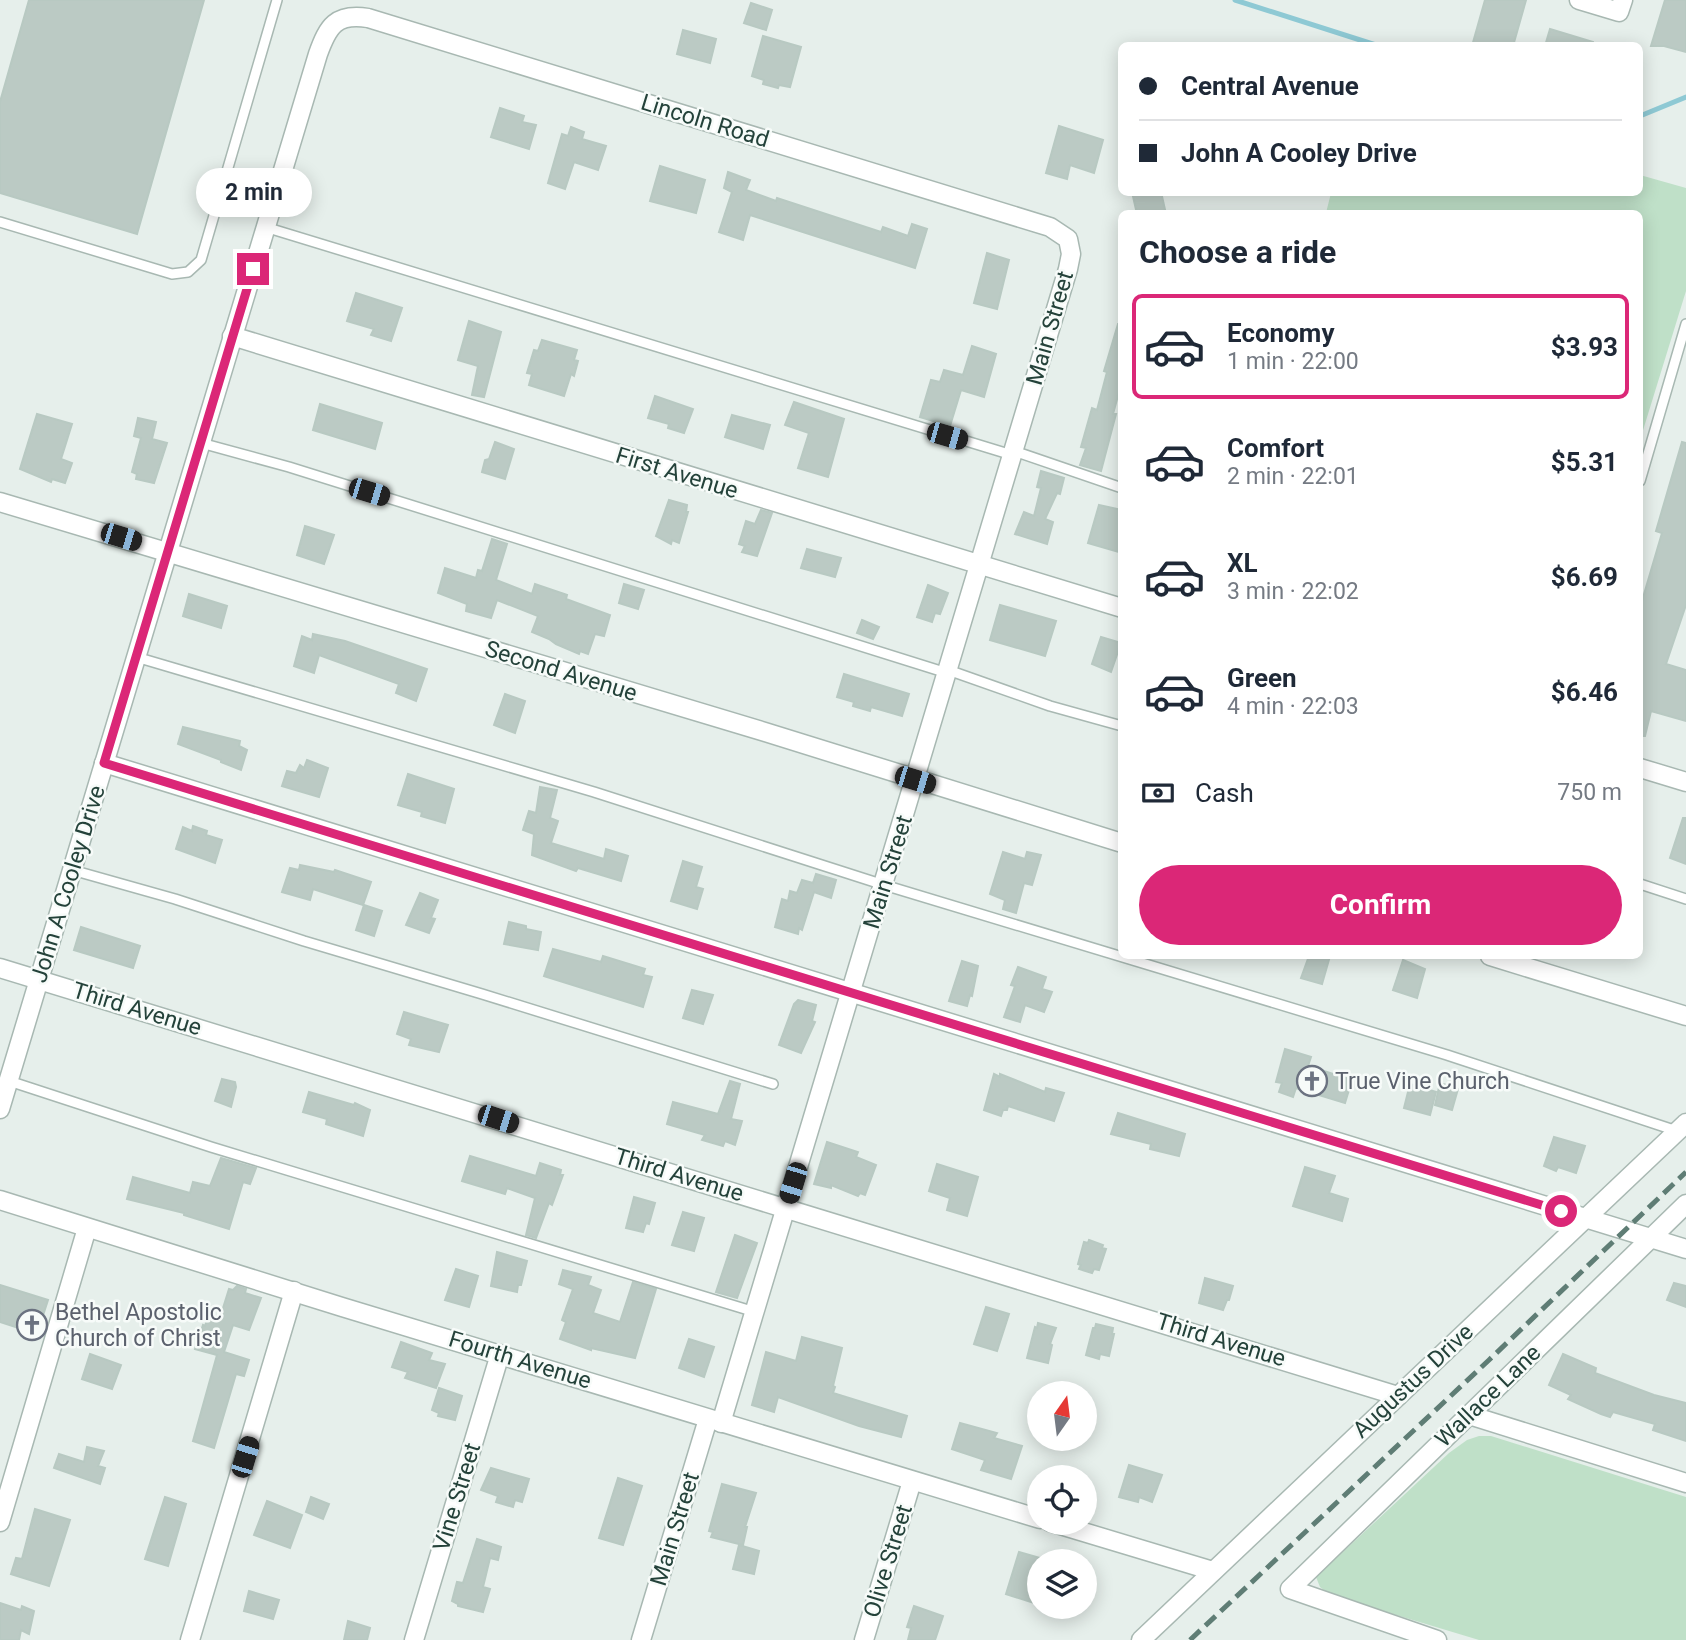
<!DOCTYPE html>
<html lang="en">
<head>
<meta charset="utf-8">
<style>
  body { margin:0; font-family:Roboto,sans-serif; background:#f6f6f7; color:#1f2937; height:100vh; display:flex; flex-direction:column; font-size:26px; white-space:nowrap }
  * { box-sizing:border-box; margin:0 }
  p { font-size:23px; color:#747a83 }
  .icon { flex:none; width:38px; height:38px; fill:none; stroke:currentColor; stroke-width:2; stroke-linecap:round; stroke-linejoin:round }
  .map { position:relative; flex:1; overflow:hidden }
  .sheet { position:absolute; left:1118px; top:210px; width:525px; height:749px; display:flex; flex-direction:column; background:#fff; border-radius:10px; box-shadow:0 4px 18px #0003 }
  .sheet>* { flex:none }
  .guide { position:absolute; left:1118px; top:42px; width:525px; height:154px; border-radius:10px; box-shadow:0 4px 18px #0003; display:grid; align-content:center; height:154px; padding:0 21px; background:#fff }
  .needle { width:46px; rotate:14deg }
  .buttons { position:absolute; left:1027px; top:1381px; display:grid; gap:14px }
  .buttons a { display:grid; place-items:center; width:70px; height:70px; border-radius:50%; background:#fff; box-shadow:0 4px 18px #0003; font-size:35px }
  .end { position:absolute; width:32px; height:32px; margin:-16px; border:9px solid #db2777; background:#fff; box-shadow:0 0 0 4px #fff }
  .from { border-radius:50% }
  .bubble { position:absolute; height:49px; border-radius:24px; background:#fff; box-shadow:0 4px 18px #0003; font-size:23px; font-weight:700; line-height:49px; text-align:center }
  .car { position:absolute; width:21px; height:42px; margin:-21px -10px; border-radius:9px; box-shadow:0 0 5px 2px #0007; background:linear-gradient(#222 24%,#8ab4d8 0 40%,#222 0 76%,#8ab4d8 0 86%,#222 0) }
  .guide b { display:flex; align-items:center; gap:24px; height:66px; font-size:26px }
  .guide b+b { border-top:2px solid #e0e1e3 }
  .guide i { width:18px; height:18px; background:#1f2937 }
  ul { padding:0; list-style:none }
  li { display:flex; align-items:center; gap:21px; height:105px; margin:0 14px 10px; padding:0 7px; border:4px solid transparent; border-radius:10px }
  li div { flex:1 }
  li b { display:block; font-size:26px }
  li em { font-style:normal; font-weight:700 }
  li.current { border-color:#db2777 }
  li>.icon { width:63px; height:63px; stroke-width:1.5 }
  h2 { padding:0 21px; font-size:32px; line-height:84px }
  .pay { display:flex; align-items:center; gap:18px; height:77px; padding:0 21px; font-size:26px }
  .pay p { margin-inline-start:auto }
  .action { display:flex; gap:14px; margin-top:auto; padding:14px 21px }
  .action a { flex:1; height:80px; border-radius:42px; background:#db2777; color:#fff; font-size:28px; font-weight:700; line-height:80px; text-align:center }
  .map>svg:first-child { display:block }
</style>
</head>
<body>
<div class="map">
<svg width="1686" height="1640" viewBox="0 0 1686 1640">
  <rect width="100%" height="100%" fill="#e6efeb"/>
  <g fill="#bfe0c8">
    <polygon points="1640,175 1686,188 1686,291 1640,440 1640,214 1326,213 1331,193 1640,192"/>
    <polygon points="1479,1436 1491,1436 1686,1497 1686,1640 1479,1640 1330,1595 1320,1587 1316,1577 1449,1453 1467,1440"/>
  </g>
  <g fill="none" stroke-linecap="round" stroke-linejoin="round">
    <g stroke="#8ec9d4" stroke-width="5">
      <polyline points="1235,0 1379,46"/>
      <polyline points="1640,116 1686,97"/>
    </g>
  </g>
  <g fill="#bbcac4" stroke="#b8c9c2" stroke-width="2">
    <polygon points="29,0 204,0 137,234 0,193 0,102"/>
    <polygon points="1485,0 1526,0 1513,46 1472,46"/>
    <polygon points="1665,0 1686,0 1686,52 1664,46 1651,46"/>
    <polygon points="751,3 772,10 766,30 744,23"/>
    <polygon points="1550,29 1593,42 1593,46 1545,46"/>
    <polygon points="683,30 716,39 710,63 677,54"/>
    <polygon points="763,36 801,47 790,87 779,85 778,88 763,84 764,80 752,76"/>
    <polygon points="500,108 524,116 522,122 536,125 529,149 491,137"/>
    <polygon points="1059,126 1103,140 1094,173 1070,165 1067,179 1046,173"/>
    <polygon points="571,127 584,132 582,139 606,146 598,170 574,162 565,189 548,183 562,134 568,136"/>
    <polygon points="660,166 705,180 696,213 650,201"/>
    <polygon points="728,172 750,180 746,190 776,201 777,198 881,232 883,227 908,236 912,224 927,229 915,268 750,215 743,240 719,232 732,192 724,188"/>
    <polygon points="1132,192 1161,192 1166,214 1137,214"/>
    <polygon points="987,253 1009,260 997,309 974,303"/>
    <polygon points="356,293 402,308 391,341 371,335 374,329 347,321"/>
    <polygon points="469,321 501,332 484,397 472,395 478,366 458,360"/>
    <polygon points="1118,324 1122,324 1122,381 1113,414 1116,414 1101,471 1080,465 1086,448 1081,447 1092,408 1097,410 1107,372 1104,371"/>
    <polygon points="542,340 577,350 574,360 578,361 574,376 571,374 564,396 529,385 532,374 527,373 534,350 538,351"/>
    <polygon points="972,346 996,354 984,397 961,390 950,426 920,417 931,380 940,382 944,370 963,375"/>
    <polygon points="655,396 693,409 684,433 668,428 669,424 648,418"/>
    <polygon points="794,402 844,419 828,477 798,468 809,433 785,425"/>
    <polygon points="320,404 382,423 375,449 313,430"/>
    <polygon points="37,414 72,424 61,459 72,463 65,483 52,479 51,482 20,469"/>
    <polygon points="732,415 770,425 763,449 725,437"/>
    <polygon points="138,418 156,422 152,439 167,443 154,483 136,479 137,474 132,472 141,438 134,436"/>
    <polygon points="495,442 514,449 505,479 482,472 485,460 489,459"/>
    <polygon points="1682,442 1686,443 1686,605 1666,664 1686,670 1686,721 1651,711 1645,736 1640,736 1640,608 1662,533 1656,531"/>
    <polygon points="1041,471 1064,478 1060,494 1057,493 1045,519 1053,522 1047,544 1015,534 1024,512 1034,516 1041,488 1037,487"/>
    <polygon points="669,500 687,505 686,512 688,512 679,543 672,540 671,544 656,536"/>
    <polygon points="1099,505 1122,510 1122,553 1088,543"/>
    <polygon points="761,510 772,513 757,556 742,552 745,546 739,544 746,521 755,524"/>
    <polygon points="305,526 334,535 324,564 297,555"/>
    <polygon points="492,539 507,544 496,580 532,594 535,584 567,595 566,599 610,615 604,636 595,634 588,654 580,651 579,654 556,644 549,639 532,632 538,616 497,600 491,618 466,611 467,604 438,593 445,568 476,578 478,570 482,571"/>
    <polygon points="807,549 841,558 835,577 801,568"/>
    <polygon points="624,584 644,590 638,609 619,603"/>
    <polygon points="928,585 948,593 940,614 935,613 932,622 917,617"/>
    <polygon points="189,594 227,606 221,628 183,616"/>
    <polygon points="1000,605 1056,621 1045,656 990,640"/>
    <polygon points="862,620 879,627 873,639 857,633"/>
    <polygon points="313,634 345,641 427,669 416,701 396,693 399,684 319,655 314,673 294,666 302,636 312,640"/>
    <polygon points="1101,637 1121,643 1111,672 1092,664"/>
    <polygon points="844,674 909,694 902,716 871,707 870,711 853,706 854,702 837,697"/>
    <polygon points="505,694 525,701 515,733 494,725"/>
    <polygon points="183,727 240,741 239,746 247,750 241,770 221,762 221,760 178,744"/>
    <polygon points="307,760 328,768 319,797 282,786 287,771 296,773 300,765 304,768"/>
    <polygon points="408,774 454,789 445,823 421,816 422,812 398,805"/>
    <polygon points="540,787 557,790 550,818 558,821 551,843 604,859 606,849 628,856 621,881 578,868 576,871 532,855 534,834 523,830 529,811 536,813"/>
    <polygon points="1683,818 1686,818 1686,864 1670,858"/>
    <polygon points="193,826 207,831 206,835 222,840 215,863 176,849 183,827 192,831"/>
    <polygon points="1003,852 1025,859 1027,852 1041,855 1032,885 1024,883 1016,913 1003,909 1005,900 990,894"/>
    <polygon points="683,861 702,867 696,887 703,889 697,909 671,901"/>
    <polygon points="300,865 334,872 335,870 371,882 363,905 313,889 310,900 282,892 290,868 299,870"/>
    <polygon points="816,874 836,880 831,898 814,892 802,930 799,928 798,934 775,927 782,899 788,901 790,891 797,893 802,880 813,883"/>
    <polygon points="420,893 438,900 431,918 435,919 429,933 406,925"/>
    <polygon points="364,905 382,911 374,936 356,930"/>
    <polygon points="509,922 526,926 526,929 541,932 538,950 504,944"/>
    <polygon points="81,927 140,946 133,968 74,950"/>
    <polygon points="553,949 601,962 603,956 645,969 643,975 652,977 643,1007 544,976"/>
    <polygon points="1309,956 1330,956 1322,984 1301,978"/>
    <polygon points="1403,960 1425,969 1417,998 1393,990"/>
    <polygon points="962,961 978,966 972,996 970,995 967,1006 949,1001"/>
    <polygon points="1018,967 1046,977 1042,989 1052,992 1044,1012 1025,1005 1020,1022 1004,1017 1015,986 1011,985"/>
    <polygon points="692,990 713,995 703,1024 683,1018"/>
    <polygon points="798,1000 816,1005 812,1021 815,1022 801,1053 779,1045 794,1004"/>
    <polygon points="404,1012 448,1025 439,1052 409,1045 411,1039 397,1034"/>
    <polygon points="1285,1049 1311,1057 1308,1066 1352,1080 1345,1103 1296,1088 1293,1097 1279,1092 1282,1083 1276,1082"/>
    <polygon points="994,1074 1000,1077 1000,1074 1045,1092 1046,1088 1064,1093 1054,1121 1008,1106 1007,1110 1003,1110 1001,1116 984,1110"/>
    <polygon points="222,1079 235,1082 236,1087 231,1107 215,1101"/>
    <polygon points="730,1081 740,1084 731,1119 742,1121 735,1145 725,1141 723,1146 702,1140 705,1135 667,1124 673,1102 718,1114"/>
    <polygon points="1440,1083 1458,1089 1452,1110 1435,1105"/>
    <polygon points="1410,1084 1436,1092 1430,1115 1404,1108"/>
    <polygon points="309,1092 354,1105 355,1103 370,1110 363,1136 326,1124 327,1119 303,1112"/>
    <polygon points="1118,1113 1185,1134 1179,1156 1150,1149 1151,1144 1111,1134"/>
    <polygon points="1554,1137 1585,1146 1576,1173 1558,1167 1556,1171 1544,1166"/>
    <polygon points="827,1142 858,1152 856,1157 876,1165 865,1195 860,1193 858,1196 831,1185 831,1188 814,1184"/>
    <polygon points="470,1156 536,1176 540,1163 561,1170 560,1175 563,1175 552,1205 549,1203 536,1238 526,1235 535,1198 507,1188 505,1194 462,1181"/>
    <polygon points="221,1158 256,1168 250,1184 243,1182 229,1229 184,1215 184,1213 127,1199 133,1177 190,1193 193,1182 210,1186"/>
    <polygon points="937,1164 978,1177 967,1216 947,1210 950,1198 929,1191"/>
    <polygon points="1305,1167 1335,1176 1329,1193 1348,1199 1342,1221 1293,1206"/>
    <polygon points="634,1197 655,1203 649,1224 646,1223 643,1232 626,1228"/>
    <polygon points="683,1212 704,1218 694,1251 672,1245"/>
    <polygon points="735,1235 757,1243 737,1298 716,1292"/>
    <polygon points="1089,1240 1103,1245 1102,1248 1106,1249 1099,1270 1094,1269 1092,1273 1079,1269 1081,1265 1078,1264 1084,1242 1088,1243"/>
    <polygon points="497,1252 527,1261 521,1285 518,1285 517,1292 491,1286"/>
    <polygon points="456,1269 478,1276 469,1307 445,1300"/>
    <polygon points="563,1270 591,1277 588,1285 601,1290 593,1313 620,1322 633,1282 656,1289 635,1358 591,1348 591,1350 560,1339 566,1322 562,1320 573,1289 559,1284"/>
    <polygon points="1205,1278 1233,1286 1229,1300 1227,1300 1223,1310 1199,1303"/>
    <polygon points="1674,1283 1686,1286 1686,1307 1667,1300"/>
    <polygon points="0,1285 48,1300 37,1334 0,1322"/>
    <polygon points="237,1286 246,1289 245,1293 261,1298 249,1330 233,1325 224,1352 249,1360 244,1376 236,1374 214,1448 193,1441 217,1355 195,1349 203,1325 205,1326 208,1317 219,1321 229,1289 233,1290"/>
    <polygon points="986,1307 1009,1314 997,1351 974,1344"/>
    <polygon points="1038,1323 1056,1328 1050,1344 1052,1345 1048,1363 1027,1358 1035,1327 1037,1328"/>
    <polygon points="1096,1324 1113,1328 1112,1334 1114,1334 1109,1356 1100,1354 1099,1359 1086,1355 1093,1328 1095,1328"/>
    <polygon points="802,1337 842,1348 833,1386 835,1387 833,1393 907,1416 901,1437 859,1426 778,1397 774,1412 752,1405 766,1352 796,1361"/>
    <polygon points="689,1339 714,1347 704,1377 679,1368"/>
    <polygon points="401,1342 432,1353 429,1360 445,1364 436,1388 405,1378 408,1372 392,1367"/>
    <polygon points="90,1354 121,1365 112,1389 82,1379"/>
    <polygon points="1563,1354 1596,1368 1595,1373 1654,1395 1686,1403 1686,1441 1653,1430 1655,1424 1613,1412 1610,1417 1601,1414 1568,1399 1571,1395 1549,1385"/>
    <polygon points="439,1388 462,1396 455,1420 438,1416 439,1413 432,1410"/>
    <polygon points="960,1423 997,1433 994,1438 1022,1446 1011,1479 981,1470 985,1460 952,1449"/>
    <polygon points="87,1447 104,1451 98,1466 105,1468 100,1484 54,1468 59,1454 84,1462"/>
    <polygon points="1129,1465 1162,1475 1152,1502 1139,1497 1138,1502 1119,1497"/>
    <polygon points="491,1468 529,1479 522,1502 515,1500 513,1507 496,1502 498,1496 481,1490"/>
    <polygon points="618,1478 642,1486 623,1545 599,1538"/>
    <polygon points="722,1484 756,1493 745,1527 747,1527 743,1545 711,1537 713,1532 709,1531"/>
    <polygon points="165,1497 186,1504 168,1566 145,1559"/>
    <polygon points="311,1497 329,1504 323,1519 306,1512"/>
    <polygon points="267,1501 302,1515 290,1548 254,1535"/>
    <polygon points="35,1509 70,1520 49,1586 11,1574 16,1558 22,1559"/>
    <polygon points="477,1539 501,1547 498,1560 490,1558 483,1587 490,1589 483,1612 458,1606 458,1604 452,1601 457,1582 463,1583"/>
    <polygon points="739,1545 759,1551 754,1574 733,1569"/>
    <polygon points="1019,1552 1040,1558 1040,1605 1006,1594"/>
    <polygon points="249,1591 279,1600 273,1619 244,1611"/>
    <polygon points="0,1603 21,1610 22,1606 34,1611 29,1634 21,1630 19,1640 0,1640"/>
    <polygon points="914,1606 943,1616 935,1640 908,1640 911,1628 907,1627"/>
    <polygon points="348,1621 370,1628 367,1640 344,1640"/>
  </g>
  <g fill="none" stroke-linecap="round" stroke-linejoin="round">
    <g stroke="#a8b8b2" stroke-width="12">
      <g id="service">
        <polyline points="0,222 172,274 188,272 201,260 277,0"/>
        <polyline points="265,227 1012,455"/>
        <polyline points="201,443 289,467 947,673"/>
        <polyline points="1014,451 1122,488"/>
        <polyline points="1640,481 1686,324"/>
        <polyline points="136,657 594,792 884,885 1447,1055 1677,1131"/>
        <polyline points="948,670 1050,706 1122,726"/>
        <polyline points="72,870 175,899 304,941 482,994 773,1084"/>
        <polyline points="1640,884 1686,899"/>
        <polyline points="9,1081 211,1147 755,1312"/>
      </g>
    </g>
    <g stroke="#a8b8b2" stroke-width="21">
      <g id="minor">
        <polyline points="1579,0 1619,12 1623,0"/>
        <polyline points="232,336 1122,608"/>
        <polyline points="0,502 765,732 1122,843"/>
        <polyline points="104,763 1686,1249"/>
        <polyline points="1640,768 1686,782"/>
        <polyline points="1490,956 1686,1016"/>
        <polyline points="0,968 1398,1396"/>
        <path d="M0 1109 318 54C328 26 336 13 368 18L1050 227 1068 239 1071 254 1068 269 721 1423"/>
        <polyline points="0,1200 342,1307 1040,1519"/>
        <polyline points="1469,1415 1686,1483"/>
        <polyline points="0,1522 87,1228"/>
        <polyline points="1050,1522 1213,1571"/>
        <polyline points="190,1640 294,1291"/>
        <polyline points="414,1640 500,1354"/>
        <polyline points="641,1640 708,1419"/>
        <polyline points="864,1640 912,1481"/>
        <polyline points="1141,1640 1686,1123"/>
        <polyline points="1437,1640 1290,1589 1686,1204"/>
      </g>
    </g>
    <use href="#service" stroke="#fff" stroke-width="9"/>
    <use href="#minor" stroke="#fff" stroke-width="18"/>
    <polyline stroke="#5f7d75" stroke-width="5" stroke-dasharray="14 7" stroke-linecap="butt" points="1190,1640 1489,1360 1686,1172"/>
  </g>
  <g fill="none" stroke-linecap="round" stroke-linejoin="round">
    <polyline stroke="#db2777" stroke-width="9" points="253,269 104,763 1561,1211"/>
  </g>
  <defs>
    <g id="church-ring" transform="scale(1.575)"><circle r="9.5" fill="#f7fbf9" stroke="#6b7280" stroke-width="1.5"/><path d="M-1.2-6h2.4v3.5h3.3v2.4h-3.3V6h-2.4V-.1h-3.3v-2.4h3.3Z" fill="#6b7280"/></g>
  </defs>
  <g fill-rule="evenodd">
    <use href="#church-ring" x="1312" y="1081"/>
    <use href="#church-ring" x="32" y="1325"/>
  </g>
  <g text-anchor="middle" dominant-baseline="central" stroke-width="5" stroke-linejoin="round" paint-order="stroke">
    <g font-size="23" fill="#24423a" stroke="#f7fbf9">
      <text transform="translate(705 121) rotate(17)">Lincoln Road</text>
      <text transform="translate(1050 328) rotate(-74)">Main Street</text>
      <text transform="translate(677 473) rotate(17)">First Avenue</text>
      <text transform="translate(561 671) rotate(17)">Second Avenue</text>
      <text transform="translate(888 872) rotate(-73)">Main Street</text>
      <text transform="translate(68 884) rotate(-73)">John A Cooley Drive</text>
      <text transform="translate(137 1009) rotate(17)">Third Avenue</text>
      <text transform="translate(679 1175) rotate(17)">Third Avenue</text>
      <text transform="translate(1221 1340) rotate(17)">Third Avenue</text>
      <text transform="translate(520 1360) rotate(17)">Fourth Avenue</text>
      <text transform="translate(1413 1381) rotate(-43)">Augustus Drive</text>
      <text transform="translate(1488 1396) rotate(-44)">Wallace Lane</text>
      <text transform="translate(457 1497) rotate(-73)">Vine Street</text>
      <text transform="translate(675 1529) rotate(-73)">Main Street</text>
      <text transform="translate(888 1561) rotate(-73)">Olive Street</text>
    </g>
    <g font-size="23" fill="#5b616d" stroke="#f7fbf9" text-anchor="start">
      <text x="1335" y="1081">True Vine Church</text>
      <text x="55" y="1312">Bethel Apostolic<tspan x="55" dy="26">Church of Christ</tspan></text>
    </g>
  </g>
</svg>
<div class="buttons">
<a><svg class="needle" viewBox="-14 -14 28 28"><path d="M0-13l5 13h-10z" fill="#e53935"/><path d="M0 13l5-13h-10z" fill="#747a83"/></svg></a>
<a><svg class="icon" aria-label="locate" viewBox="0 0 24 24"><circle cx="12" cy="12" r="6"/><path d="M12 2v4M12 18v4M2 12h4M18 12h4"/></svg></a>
<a><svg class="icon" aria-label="layers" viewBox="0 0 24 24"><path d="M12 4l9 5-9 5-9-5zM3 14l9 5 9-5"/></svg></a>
</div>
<i class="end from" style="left:1561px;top:1211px"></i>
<i class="end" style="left:253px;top:269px"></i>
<div class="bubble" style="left:196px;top:168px;width:116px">2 min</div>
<i class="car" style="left:947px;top:436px;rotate:106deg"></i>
<i class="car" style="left:369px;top:492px;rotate:107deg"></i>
<i class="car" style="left:121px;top:537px;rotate:107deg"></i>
<i class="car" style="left:915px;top:780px;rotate:107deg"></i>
<i class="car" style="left:498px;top:1119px;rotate:108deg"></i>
<i class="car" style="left:793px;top:1183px;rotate:197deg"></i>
<i class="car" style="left:245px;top:1457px;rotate:17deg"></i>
<div class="guide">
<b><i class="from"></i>Central Avenue</b>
<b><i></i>John A Cooley Drive</b>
</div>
<section class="sheet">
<h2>Choose a ride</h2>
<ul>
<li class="current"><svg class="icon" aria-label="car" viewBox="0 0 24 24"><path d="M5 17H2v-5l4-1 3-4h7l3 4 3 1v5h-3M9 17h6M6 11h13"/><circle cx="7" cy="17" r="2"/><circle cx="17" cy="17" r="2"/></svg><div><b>Economy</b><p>1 min · 22:00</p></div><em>$3.93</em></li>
<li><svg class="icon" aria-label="car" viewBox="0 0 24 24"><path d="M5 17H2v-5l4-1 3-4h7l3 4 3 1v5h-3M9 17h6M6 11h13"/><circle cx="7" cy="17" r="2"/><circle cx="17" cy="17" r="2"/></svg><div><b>Comfort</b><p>2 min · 22:01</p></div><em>$5.31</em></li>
<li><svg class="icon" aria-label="car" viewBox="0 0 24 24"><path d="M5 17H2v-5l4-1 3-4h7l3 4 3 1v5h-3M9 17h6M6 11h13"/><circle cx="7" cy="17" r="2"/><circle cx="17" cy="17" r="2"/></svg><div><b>XL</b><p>3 min · 22:02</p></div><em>$6.69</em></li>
<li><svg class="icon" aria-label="car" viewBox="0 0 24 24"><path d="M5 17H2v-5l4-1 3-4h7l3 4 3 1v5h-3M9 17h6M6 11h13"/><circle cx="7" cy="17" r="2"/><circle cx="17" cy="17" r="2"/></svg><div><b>Green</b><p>4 min · 22:03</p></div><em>$6.46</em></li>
</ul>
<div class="pay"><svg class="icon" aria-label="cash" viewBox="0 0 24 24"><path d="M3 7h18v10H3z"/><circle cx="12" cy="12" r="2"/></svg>Cash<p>750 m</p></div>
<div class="action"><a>Confirm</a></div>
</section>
</div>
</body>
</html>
